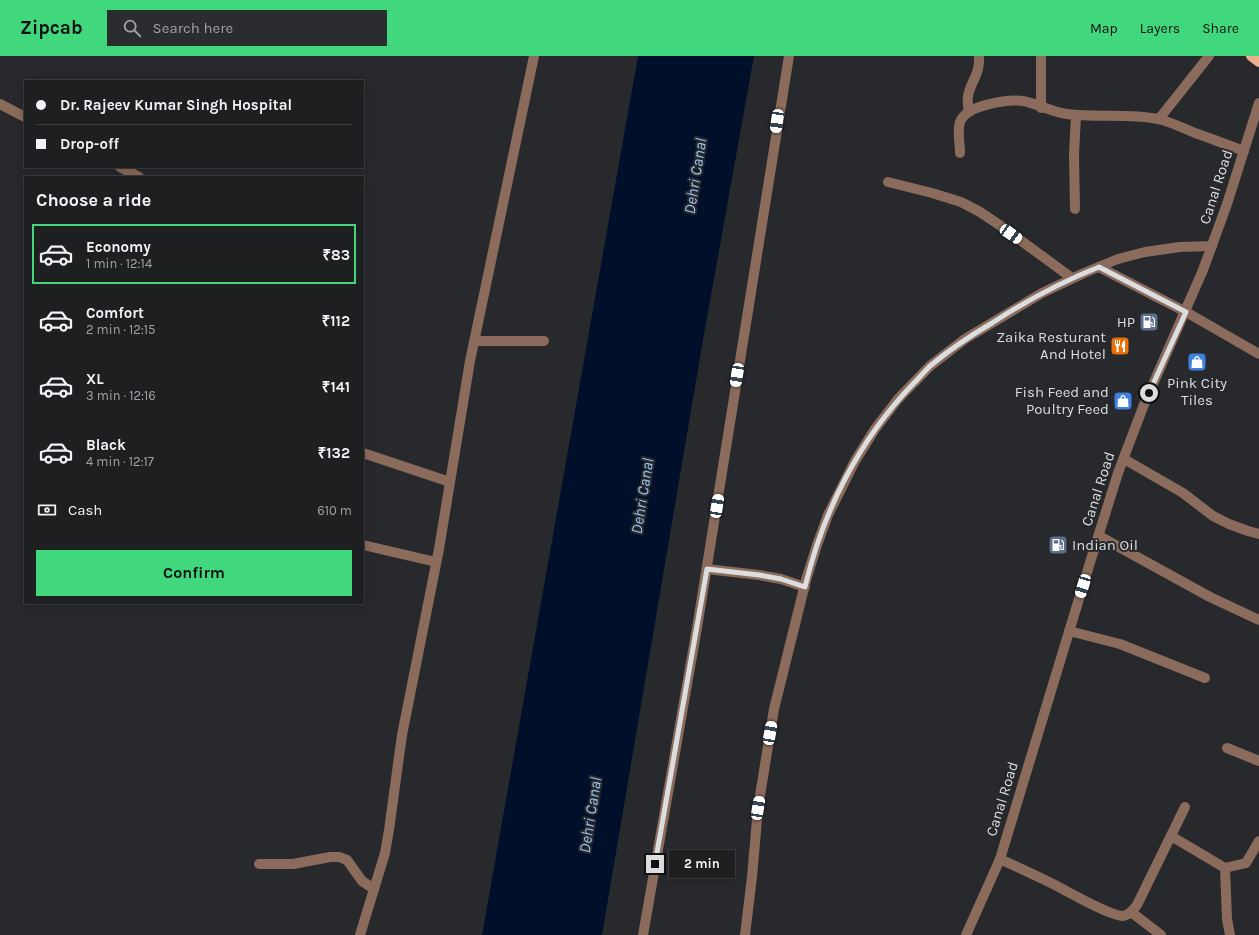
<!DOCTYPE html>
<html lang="en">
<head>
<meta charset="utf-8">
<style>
  body { margin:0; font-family:Karla,sans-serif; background:#2a2c2e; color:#f1f3f6; height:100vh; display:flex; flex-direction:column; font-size:15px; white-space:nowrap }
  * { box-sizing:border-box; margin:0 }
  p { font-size:13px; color:#a0a2a5 }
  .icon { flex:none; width:22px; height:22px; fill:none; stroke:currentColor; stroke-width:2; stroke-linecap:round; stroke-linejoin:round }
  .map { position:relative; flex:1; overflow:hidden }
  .details { position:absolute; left:24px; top:120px; width:340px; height:428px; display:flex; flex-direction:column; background:#1d1f21; border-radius:0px; box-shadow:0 2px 10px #0003,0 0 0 1px #3b3d3f }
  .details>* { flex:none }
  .hud { position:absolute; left:24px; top:24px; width:340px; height:88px; border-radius:0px; box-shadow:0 2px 10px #0003,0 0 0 1px #3b3d3f; display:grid; align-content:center; height:88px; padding:0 12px; background:#1d1f21 }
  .end { position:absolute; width:18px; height:18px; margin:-9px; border:5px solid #dbdddf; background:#111; box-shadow:0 0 0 2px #111 }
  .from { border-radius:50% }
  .bubble { position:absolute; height:28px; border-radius:0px; background:#1d1f21; box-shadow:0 2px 10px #0003,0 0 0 1px #3b3d3f; font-size:13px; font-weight:700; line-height:28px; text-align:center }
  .car { position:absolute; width:12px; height:24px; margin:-12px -6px; border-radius:5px; box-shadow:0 0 3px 1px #0007; background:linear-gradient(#fff 24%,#345 0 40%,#fff 0 76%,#345 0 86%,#fff 0) }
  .hud b { display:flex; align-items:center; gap:14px; height:38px; font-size:15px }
  .hud b+b { border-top:1px solid #3b3d3f }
  .hud i { width:10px; height:10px; background:#f1f3f6 }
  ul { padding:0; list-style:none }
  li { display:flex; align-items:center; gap:12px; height:60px; margin:0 8px 6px; padding:0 4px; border:2px solid transparent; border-radius:0px }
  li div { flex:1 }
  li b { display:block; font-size:15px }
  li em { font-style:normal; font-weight:700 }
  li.on { border-color:#41d77c }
  li>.icon { width:36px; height:36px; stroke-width:1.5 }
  h2 { padding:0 12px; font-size:18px; line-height:48px }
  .pay { display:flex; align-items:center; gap:10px; height:44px; padding:0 12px; font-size:15px }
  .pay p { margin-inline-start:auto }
  .cta { display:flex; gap:8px; margin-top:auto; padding:8px 12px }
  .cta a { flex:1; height:46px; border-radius:0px; background:#41d77c; color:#111; font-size:16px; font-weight:700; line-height:46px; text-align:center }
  header { display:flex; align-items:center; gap:24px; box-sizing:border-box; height:56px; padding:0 20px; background:#41d77c; color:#111 }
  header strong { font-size:19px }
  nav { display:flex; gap:22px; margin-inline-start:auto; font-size:14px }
  .search { width:280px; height:36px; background:#2a2c2e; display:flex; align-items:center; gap:10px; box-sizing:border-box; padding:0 14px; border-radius:0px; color:#a0a2a5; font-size:15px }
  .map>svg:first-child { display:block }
</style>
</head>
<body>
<header>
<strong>Zipcab</strong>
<div class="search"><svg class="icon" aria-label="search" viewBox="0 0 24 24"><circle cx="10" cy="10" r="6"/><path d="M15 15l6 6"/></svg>Search here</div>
<nav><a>Map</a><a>Layers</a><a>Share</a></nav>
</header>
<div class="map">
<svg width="1259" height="879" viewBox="0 0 1259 879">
  <rect width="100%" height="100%" fill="#27292c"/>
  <polygon fill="#00102b" points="638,0 754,0 703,284 602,879 482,879"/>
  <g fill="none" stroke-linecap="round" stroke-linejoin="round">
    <g stroke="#8b6b5b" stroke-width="10">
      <polyline points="0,48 25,61"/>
      <polyline points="1041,52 1041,0"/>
      <path d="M969 56C968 50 967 45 968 40 971 24 980 20 979 0"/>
      <polyline points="1159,63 1209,0"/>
      <path d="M960 97C960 87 957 75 960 66 966 49 1008 43 1023 45 1038 48 1052 56 1067 58 1097 62 1128 57 1158 63 1171 66 1183 72 1195 77 1212 83 1228 89 1244 95"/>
      <polyline points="120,111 139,121"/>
      <polyline points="888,126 932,137 961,146 980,156 1001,170 1072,222"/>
      <polyline points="1075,153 1074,99 1076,59"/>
      <polyline points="1099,211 1186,256 1259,298"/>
      <polyline points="475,285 544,285"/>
      <polyline points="363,397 450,426"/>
      <polyline points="1124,403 1183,437 1213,460 1229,468 1248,475 1259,478"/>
      <polyline points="1099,480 1210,541 1259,564"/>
      <polyline points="363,489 436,506"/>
      <polyline points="707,513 759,519 781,523 805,531"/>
      <polyline points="1069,575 1120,588 1205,622"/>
      <polyline points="1227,692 1259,705"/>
      <polyline points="1171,780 1225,812"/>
      <path d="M1000 803C1017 811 1035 819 1053 828 1067 835 1110 860 1123 860 1130 859 1133 854 1137 849L1185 751"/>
      <polyline points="259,808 293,808 330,801 339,801 347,804 362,825 374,833"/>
      <polyline points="1131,856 1161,879"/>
      <polyline points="360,879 385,797 389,774 402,679 439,493 470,305 534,0"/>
      <polyline points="643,879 697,572 789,0"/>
      <polyline points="745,879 752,821 758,752 774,653 806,524 817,489 828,459 855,405 875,373 898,343 930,310 965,283 1042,237 1084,217 1118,203 1145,196 1180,191 1212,190"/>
      <polyline points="966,879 1000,803 1092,500 1118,417 1143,351 1203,214 1227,148 1259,47"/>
      <polyline points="1230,879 1227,863 1225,812 1246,807 1259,785"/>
    </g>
    <polyline stroke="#eead8c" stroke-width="10" points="1251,0 1259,6"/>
  </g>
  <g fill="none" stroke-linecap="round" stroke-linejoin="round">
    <path stroke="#dbdddf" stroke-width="5" d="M655 808 707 513 759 519 781 523 805 531C823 455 859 384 913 328 919 322 924 316 930 310 949 294 970 280 992 267 1026 245 1061 226 1099 211L1186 256 1149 337"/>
  </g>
  <defs>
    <g id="fuel-square" transform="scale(1)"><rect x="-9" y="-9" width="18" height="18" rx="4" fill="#5c6f8a" stroke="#27292c"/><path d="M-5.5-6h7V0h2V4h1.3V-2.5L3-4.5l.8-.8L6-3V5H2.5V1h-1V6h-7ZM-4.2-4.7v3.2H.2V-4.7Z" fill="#fff"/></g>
    <g id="restaurant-square" transform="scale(1)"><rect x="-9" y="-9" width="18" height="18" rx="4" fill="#e8710a" stroke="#27292c"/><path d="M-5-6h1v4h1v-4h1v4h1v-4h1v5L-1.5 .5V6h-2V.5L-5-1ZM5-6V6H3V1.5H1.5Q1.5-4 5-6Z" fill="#fff"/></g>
    <g id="shop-square" transform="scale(1)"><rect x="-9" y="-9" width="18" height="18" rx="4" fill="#3f7fe0" stroke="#27292c"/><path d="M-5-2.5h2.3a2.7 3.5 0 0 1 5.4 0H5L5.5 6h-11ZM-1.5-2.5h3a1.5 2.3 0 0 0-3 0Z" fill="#fff"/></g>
  </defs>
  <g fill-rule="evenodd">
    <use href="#fuel-square" x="1149" y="266"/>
    <use href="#restaurant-square" x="1120" y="290"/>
    <use href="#shop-square" x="1197" y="306"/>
    <use href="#shop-square" x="1123" y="345"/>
    <use href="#fuel-square" x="1058" y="489"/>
  </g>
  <g text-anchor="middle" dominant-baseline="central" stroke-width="4" stroke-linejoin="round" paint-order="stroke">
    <g font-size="15" fill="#dbdddf" stroke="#27292c">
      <text transform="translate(1216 131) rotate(-72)">Canal Road</text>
      <text transform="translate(1098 433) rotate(-72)">Canal Road</text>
      <text transform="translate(1002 743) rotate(-73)">Canal Road</text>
    </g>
    <g font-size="15" fill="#dbdddf" stroke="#27292c" text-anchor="end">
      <text x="1135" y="266">HP</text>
      <text x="1106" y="281">Zaika Resturant<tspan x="1106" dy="17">And Hotel</tspan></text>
      <text x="1197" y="327" text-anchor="middle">Pink City<tspan x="1197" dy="17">Tiles</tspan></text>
      <text x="1109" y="336">Fish Feed and<tspan x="1109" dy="17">Poultry Feed</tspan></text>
      <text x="1072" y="489" text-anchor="start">Indian Oil</text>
    </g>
    <g font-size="16" font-style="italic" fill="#99c3f3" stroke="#27292c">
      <text transform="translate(695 120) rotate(-81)">Dehri Canal</text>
      <text transform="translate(642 440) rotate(-81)">Dehri Canal</text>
      <text transform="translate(590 759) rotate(-81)">Dehri Canal</text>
    </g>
  </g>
</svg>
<i class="end from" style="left:1149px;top:337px"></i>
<i class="end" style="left:655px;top:808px"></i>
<div class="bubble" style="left:669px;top:794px;width:66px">2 min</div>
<i class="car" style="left:777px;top:65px;rotate:188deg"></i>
<i class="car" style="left:1011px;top:178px;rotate:125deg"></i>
<i class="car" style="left:737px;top:319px;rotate:189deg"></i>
<i class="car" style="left:717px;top:450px;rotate:9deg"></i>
<i class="car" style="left:1083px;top:530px;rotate:197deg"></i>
<i class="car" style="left:770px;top:677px;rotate:10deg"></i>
<i class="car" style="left:758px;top:752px;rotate:9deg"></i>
<div class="hud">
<b><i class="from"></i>Dr. Rajeev Kumar Singh Hospital</b>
<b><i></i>Drop-off</b>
</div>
<section class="details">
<h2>Choose a ride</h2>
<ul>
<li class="on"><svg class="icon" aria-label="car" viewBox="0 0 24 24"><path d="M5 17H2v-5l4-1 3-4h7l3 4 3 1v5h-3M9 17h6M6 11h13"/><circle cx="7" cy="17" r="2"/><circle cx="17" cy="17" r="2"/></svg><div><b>Economy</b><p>1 min · 12:14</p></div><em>₹83</em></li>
<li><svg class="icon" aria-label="car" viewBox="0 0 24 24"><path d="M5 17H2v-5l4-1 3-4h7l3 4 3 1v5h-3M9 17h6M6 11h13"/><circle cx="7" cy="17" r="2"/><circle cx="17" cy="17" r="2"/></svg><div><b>Comfort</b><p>2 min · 12:15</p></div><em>₹112</em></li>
<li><svg class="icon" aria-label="car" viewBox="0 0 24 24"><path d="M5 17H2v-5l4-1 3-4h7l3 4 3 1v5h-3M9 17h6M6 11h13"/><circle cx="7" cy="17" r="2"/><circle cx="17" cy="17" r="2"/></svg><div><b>XL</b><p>3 min · 12:16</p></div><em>₹141</em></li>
<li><svg class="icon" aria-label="car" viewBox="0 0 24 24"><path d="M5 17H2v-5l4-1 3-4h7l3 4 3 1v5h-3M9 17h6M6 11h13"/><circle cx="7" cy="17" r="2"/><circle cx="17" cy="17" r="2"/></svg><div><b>Black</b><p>4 min · 12:17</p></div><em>₹132</em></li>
</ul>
<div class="pay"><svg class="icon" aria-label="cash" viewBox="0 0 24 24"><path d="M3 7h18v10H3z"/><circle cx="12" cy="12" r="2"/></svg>Cash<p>610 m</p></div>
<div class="cta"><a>Confirm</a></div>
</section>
</div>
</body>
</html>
